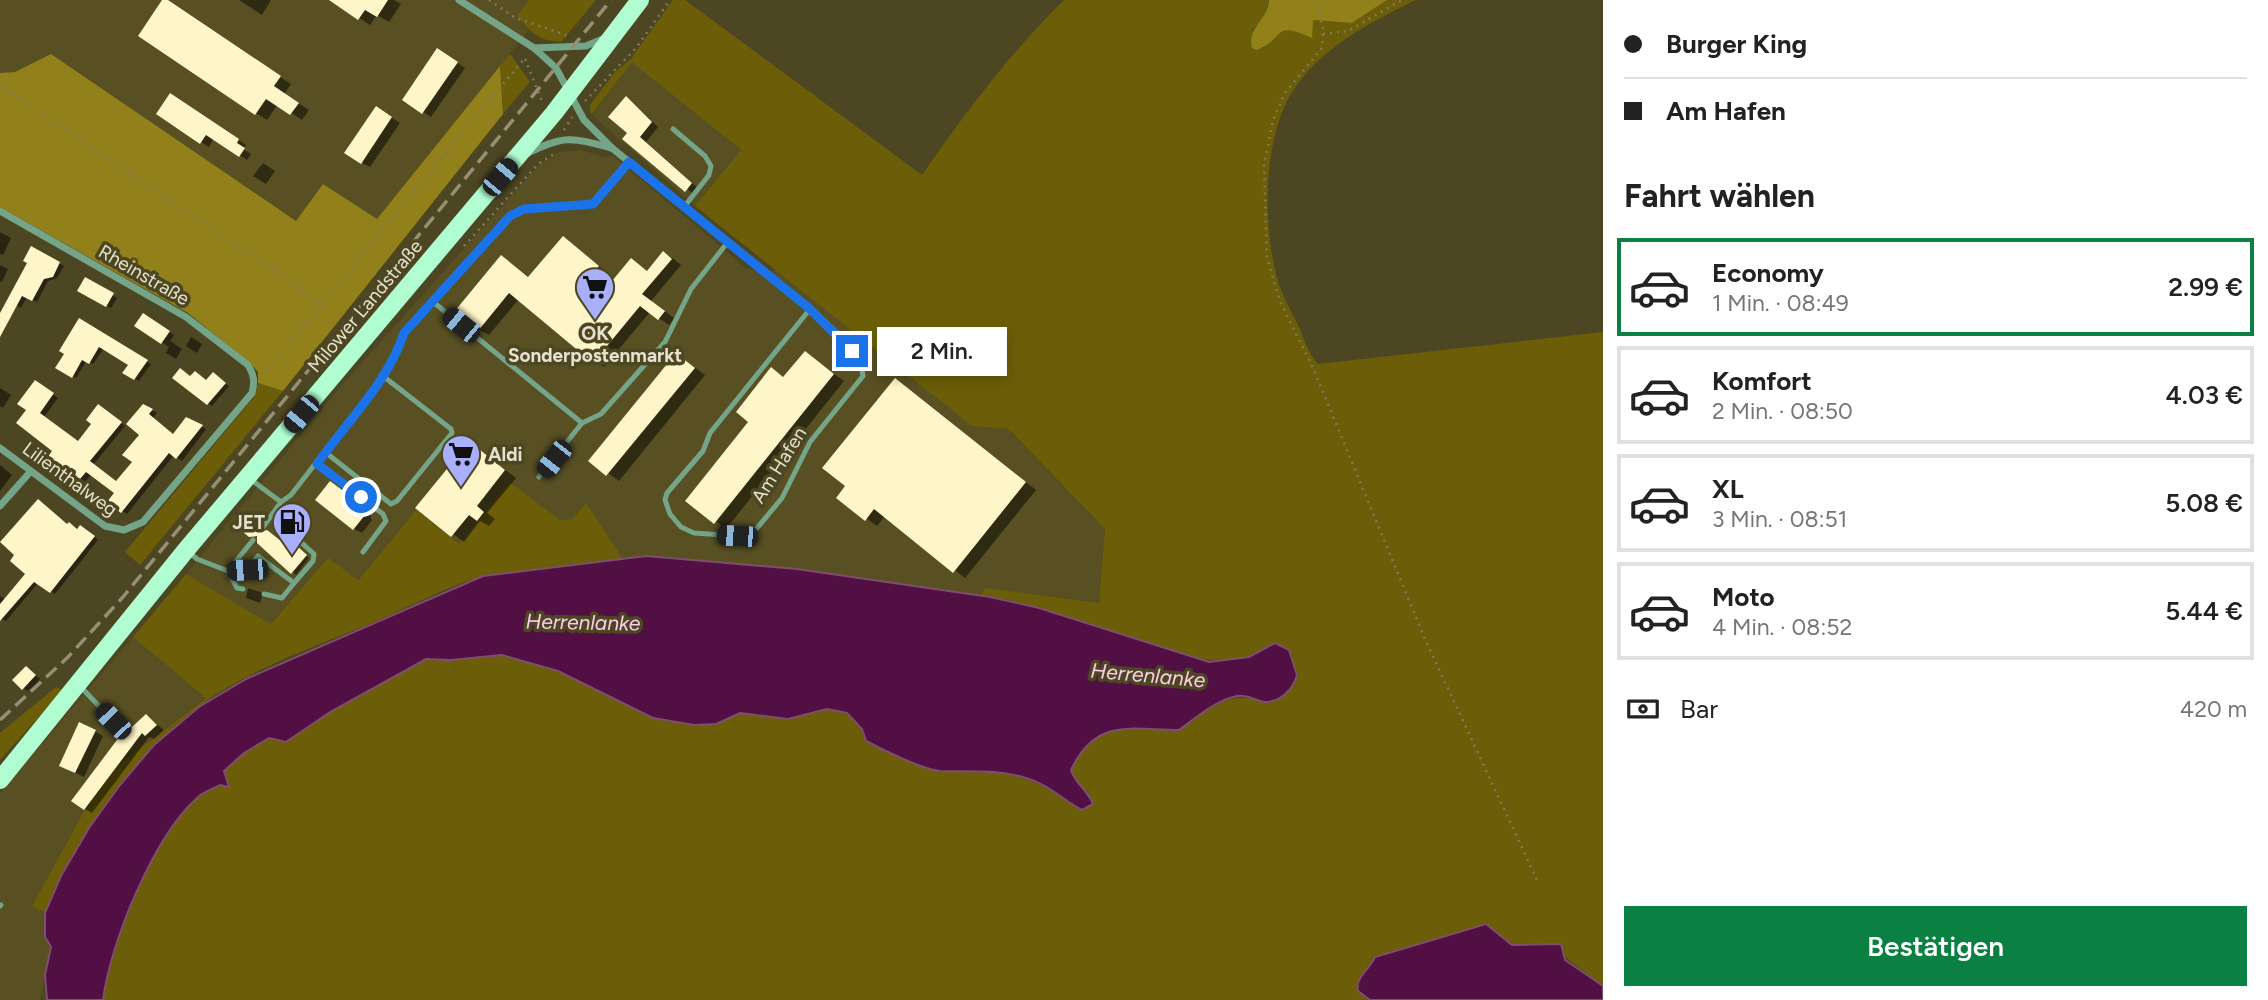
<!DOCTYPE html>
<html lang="de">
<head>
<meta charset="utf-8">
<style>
  body { margin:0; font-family:Figtree,sans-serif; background:#f2f2f2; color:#222; height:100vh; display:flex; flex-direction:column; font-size:26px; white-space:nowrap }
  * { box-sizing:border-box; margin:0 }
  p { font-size:23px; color:#767676 }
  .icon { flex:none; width:38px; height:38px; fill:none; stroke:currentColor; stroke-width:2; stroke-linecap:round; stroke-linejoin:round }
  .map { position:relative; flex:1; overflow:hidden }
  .details { display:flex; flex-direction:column; background:#fff; width:665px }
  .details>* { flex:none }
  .banner { display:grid; align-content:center; height:154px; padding:0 21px; background:#fff }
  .end { position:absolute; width:32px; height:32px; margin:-16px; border:9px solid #1a73e8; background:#fff; box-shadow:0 0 0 4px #fff }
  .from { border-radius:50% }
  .bubble { position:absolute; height:49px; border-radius:0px; background:#fff; box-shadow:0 4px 10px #0003; font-size:23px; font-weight:600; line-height:49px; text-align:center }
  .car { position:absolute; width:21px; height:42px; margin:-21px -10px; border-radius:9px; box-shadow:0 0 5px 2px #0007; background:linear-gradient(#222 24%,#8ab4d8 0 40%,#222 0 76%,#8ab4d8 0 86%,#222 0) }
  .banner b { display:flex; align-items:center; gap:24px; height:66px; font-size:26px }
  .banner b+b { border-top:2px solid #e0e0e0 }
  .banner i { width:18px; height:18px; background:#222 }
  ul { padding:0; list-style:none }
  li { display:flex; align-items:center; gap:21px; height:98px; margin:0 14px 10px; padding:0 7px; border:4px solid #e0e0e0; border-radius:0px }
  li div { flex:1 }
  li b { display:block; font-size:26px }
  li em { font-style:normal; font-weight:600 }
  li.active { border-color:#0b8043 }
  li>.icon { width:63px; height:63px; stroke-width:1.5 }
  h2 { padding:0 21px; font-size:32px; line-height:84px }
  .pay { display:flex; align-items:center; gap:18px; height:77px; padding:0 21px; font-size:26px }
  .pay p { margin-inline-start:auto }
  .primary-button { display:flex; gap:14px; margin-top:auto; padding:14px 21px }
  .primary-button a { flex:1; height:80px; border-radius:0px; background:#0b8043; color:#fff; font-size:28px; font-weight:600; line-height:80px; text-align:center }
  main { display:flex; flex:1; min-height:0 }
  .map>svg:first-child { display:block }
</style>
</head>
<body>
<main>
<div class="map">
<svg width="1603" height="1000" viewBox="0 0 1603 1000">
  <rect width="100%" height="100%" fill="#4d4622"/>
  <g fill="#585023">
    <polygon points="0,0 529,0 517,15 528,31 377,219 296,221 51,54 15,72 0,73"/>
    <polygon points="632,61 741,150 695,206 592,115"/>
    <polygon points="581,150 604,157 613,156 747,269 781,271 972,426 1009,429 1105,529 1099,603 985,589 980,597 797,569 646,556 623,559 586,503 572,519 560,520 510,482 459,544 415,511 357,580 328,559 271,624 186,574 342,385 539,165 559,152"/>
    <polygon points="133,637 206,697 112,770 83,813 32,906 45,913 45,937 51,947 40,1000 0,1000 0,793"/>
  </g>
  <g fill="#6c5e08">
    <path d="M529 0H596L562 41C541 43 528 31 517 15Z"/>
    <path d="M673 0H685L922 175C965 113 1010 53 1064 0H1269L1264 19 1252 30 1262 49C1274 37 1281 27 1298 32L1313 20 1352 23 1387 0H1416C1373 21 1329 43 1299 82 1262 129 1262 222 1277 278 1281 295 1292 311 1299 327 1304 339 1309 355 1318 364L1603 332V986L1551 946 1512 945 1485 924 1370 968 1360 976 1358 991 1370 1000H103C111 942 153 837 197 798 203 792 213 789 220 785L228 787 224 771 244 753 269 738 286 742 330 712 426 659 451 660 502 655 558 671 653 718 694 725 716 724 740 713 788 719 827 709 846 713 862 729 866 741C882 749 924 770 940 771 951 772 962 769 972 769 1015 771 1042 782 1076 807L1089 793 1074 780 1071 770C1096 717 1131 730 1179 730 1208 710 1228 689 1264 702L1267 646C1201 696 1060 596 980 597L985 588 1099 603 1105 529 1009 429 972 426 695 206 741 150 632 62 591 115 590 105 615 72 630 60Z"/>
    <polygon points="510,54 530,82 503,114 500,66"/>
    <polygon points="258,383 283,391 140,565 125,552 254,397"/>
    <path d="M510 482 560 520 572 519 586 503 623 559C577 565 531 568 486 576 457 581 403 610 374 622 316 646 249 669 198 707 128 760 79 834 45 913L32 906 83 813 112 770 206 698 133 637 186 574 271 624 328 558 358 580 416 510 459 544Z"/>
    <polygon points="56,687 63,690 0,760 0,733"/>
  </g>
  <g fill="#92801a">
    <path d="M1269 0H1387L1352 23 1313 20 1312 38C1272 20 1285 39 1257 50L1252 48C1247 26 1268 21 1269 0Z"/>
    <polygon points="51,54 296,221 323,184 377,219 500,66 503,114 283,391 258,383 258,372 250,363 188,313 0,207 0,73 15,72"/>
  </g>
  <g fill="#520f44" stroke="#7e4e6d" stroke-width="2">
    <path d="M646 556 797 569 990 597 1039 608 1209 662 1249 657 1275 643 1289 650 1297 675C1293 689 1281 702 1265 702 1256 701 1247 694 1237 696 1216 700 1196 718 1179 730 1131 730 1096 717 1071 770 1075 784 1088 790 1093 804L1082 810C1063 800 1048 784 1026 778 997 769 970 772 940 771 924 770 881 749 866 741L862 729 847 713 827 709 788 719 740 713 716 724 694 725 653 718 558 671 502 655 451 660 426 659 330 712 286 742 269 738 244 753 224 771 229 787 220 785C213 789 203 792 197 798 154 836 110 943 103 1000H47L45 975 51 947 45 937V913L61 876 89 828 120 785 154 745 199 707 246 679 483 576Z"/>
    <path d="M1486 924 1512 945 1561 944 1565 960 1603 986V1000H1370L1358 991C1355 977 1370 969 1375 957Z"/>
  </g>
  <g fill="#0007">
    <polygon points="165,0 291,84 284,94 309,110 302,120 278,104 267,120 256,113"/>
    <polygon points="239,0 271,0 262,15"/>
    <polygon points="332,0 394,0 401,4 389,22 377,15 370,25"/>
    <polygon points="446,55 465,68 431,117 404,100"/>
    <polygon points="627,98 658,127 646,142 698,188 693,194 629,133"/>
    <polygon points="179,100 246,145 243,149 251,154 247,160 214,138 209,147 201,142"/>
    <polygon points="385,113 400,123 370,167 362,163"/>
    <polygon points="263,163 275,171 266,184 253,176"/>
    <polygon points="0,232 11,238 3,255 0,254"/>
    <polygon points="563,238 608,273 592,292 600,299 632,260 649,272 664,254 674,259 681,265 651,301 674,318 669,325 650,312 604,367 519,299 489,335 479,330 502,257 530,278"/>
    <polygon points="31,248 64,266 57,278 48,281 37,302 27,297 21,308 9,301 29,262"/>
    <polygon points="0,265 8,269 2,282 0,281"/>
    <polygon points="86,280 117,298 111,308 80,290"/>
    <polygon points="143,315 174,335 170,341 182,349 176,359 166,353 169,347 136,325"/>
    <polygon points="80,321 151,364 139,381 125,372 130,364 104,348 93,364 87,360 76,378 57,368"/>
    <polygon points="191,337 202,344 197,353 186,346"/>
    <polygon points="805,353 844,381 726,529 688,501 751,421 772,370 785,378"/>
    <polygon points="677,355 705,375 619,481 590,460"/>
    <polygon points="217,377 229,386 212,406 175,378 207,382"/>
    <polygon points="895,380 1036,490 965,578 885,516 877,526 838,498 848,486"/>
    <polygon points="40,385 58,398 44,417 79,443 103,409 125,426 93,465 117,483 134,462 141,435 143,406 157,413 153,418 174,436 187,419 206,429 182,461 174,455 127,514 122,511 116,493 92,474 86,481 74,479 28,410"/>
    <polygon points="0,388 11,395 3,408 0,406"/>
    <polygon points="464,439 516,478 487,513 495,519 489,526 480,521 464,542 418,508 453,464"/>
    <polygon points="0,465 12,475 0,491"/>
    <polygon points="339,488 368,510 372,520 362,533 354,529"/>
    <polygon points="249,516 262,527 263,533 281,543 288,539 309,558 296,575 259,542 259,537 250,535"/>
    <polygon points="68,526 85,529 98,540 55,594 38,583 6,621 0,618 0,596 5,600"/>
    <polygon points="248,588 263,593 260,603 246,598"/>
    <polygon points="27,668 40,679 28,691 23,688"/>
    <polygon points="146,716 164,730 154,739 149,737 92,813 85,809 133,729"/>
    <polygon points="95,731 103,736 84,777 70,770"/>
  </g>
  <g fill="#fef5c9">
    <polygon points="162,0 168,0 281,76 274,86 299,103 290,115 266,99 255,115 138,36"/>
    <polygon points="329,0 388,0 377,17 365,10 358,20"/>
    <polygon points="437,48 458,62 422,114 402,100"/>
    <polygon points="170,93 239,139 237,143 245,148 239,157 206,135 200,144 156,114"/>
    <polygon points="626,96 652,122 640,137 692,183 685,192 622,139 627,133 608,117"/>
    <polygon points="376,106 392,117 361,164 344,153"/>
    <polygon points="563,236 599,266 583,285 598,298 631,258 647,271 663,251 672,259 642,294 665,311 658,320 640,306 593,363 509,293 478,331 454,312 501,255 528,277"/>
    <polygon points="31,246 60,262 53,277 44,279 32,301 22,296 0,337 0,313 27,263 23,261"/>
    <polygon points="85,277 114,293 106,307 77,291"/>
    <polygon points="143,313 170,331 161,344 134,326"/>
    <polygon points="79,318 148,360 134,380 122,373 128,365 99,347 89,364 82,360 72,378 55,368 64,354 59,351"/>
    <polygon points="805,351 834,374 714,524 685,501 748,422 736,412 771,367 783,377"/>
    <polygon points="676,353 695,368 606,476 588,461"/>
    <polygon points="180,368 190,376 195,371 206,380 213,372 226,383 207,405 172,378"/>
    <polygon points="895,378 1026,482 953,573 874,509 865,521 836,498 845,486 822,468"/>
    <polygon points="35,380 54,393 40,413 78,441 91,424 86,420 98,404 122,422 90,461 116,481 132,462 122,455 139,435 126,424 143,404 153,409 149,414 173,434 186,417 203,425 176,459 169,453 121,513 107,502 114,493 86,472 80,479 76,476 73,481 46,459 52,451 16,423 26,410 17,404"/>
    <polygon points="464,437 505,470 477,506 484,512 477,521 469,515 451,537 415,508 451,464 446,460"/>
    <polygon points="330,481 361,504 361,512 365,515 353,530 315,500"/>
    <polygon points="38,499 67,524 69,522 77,529 80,525 95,536 50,593 34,582 0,621 0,604 25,574 10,561 14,555 0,542"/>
    <polygon points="245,512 259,523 261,532 267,530 281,541 285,535 307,555 291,574 257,543 257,536 249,537 235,525"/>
    <polygon points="26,666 36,675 22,690 12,680"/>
    <polygon points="146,714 157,725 145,736 142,733 84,810 71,801 129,724 132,727"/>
    <polygon points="79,722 96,730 75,773 59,766"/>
  </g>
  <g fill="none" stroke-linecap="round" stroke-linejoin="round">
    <g stroke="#7f795a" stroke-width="2.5" stroke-dasharray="2 5" stroke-linecap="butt">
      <polyline points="489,0 514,17 568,36"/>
      <polyline points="1316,0 1323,29 1322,48 1285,93 1273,120 1264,166 1267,258 1280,301 1313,368 1425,639 1537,880"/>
      <polyline points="1323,34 1348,31 1402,0"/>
      <polyline points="525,59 543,104"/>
      <polyline points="0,85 321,303"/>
      <polyline points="585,101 636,48 670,0"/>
      <polyline points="564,130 572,117"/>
      <polyline points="464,246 538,164 554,154"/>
      <polyline points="262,375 524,59"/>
    </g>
    <g stroke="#75a589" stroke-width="5">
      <polyline points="673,129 705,156 711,166 709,175 684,207"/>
      <path d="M792 295 810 309 710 433 703 451 667 493 665 500 670 514 681 527 694 533 737 536 753 533 782 498 810 442 863 376C861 348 830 327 810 309"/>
      <polyline points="432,301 582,423"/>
      <polyline points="325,452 391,504 397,501 452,433 451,429 383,376"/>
      <polyline points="317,464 383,514 386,521 363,552"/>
      <polyline points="539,477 582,423 601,414 665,342 691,289 727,243"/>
      <polyline points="249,478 281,502 291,495 383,376 399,350 404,333 510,216 524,209 593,204 629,162"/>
      <polyline points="263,527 281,502"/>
      <polyline points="189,552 197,559 228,571 253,540"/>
      <polyline points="243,589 237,588 228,571 247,570 258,556 294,583 313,561 314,554 272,516"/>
      <polyline points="264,594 282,598 294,583"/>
      <polyline points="79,685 113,721"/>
      <polyline points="0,906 1,905"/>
    </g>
    <g stroke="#75a589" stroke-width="7">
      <polyline points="459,0 534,48 556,68 584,120 612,148 792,295"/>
      <polyline points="534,48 586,46 605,38"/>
      <path d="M526 154C564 135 571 137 611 148"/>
      <path d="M0 211 186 317 248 365C254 375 255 381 252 393L143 522 124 530 105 526 0 448"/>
      <polyline points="0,506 31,471"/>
    </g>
    <polyline stroke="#affdd0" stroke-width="18" points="0,780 186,550 554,113 640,0"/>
    <polyline stroke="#958f73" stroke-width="3.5" stroke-dasharray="14 7" stroke-linecap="butt" points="0,720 68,657 123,597 611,0"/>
  </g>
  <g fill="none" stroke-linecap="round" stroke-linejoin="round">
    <path stroke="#1a73e8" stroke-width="9" d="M361 497 317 464C347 422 388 382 404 333L510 216 524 209 593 204 629 162 810 309 852 351"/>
  </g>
  <defs>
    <g id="supermarket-pin" transform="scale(2.0125)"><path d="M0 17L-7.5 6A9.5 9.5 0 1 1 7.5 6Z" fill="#a8b0fc" stroke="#4d4622"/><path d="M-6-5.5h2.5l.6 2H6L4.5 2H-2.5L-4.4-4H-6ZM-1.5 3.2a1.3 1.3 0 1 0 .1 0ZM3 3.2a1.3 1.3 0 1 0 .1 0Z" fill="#111"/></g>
    <g id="fuel-pin" transform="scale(2.0125)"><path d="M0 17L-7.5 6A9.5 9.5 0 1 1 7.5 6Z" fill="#a8b0fc" stroke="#4d4622"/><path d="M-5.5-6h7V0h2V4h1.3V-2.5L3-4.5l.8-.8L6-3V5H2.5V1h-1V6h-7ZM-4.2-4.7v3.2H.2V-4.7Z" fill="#111"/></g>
  </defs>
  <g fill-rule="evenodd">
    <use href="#supermarket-pin" x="595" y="287"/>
    <use href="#supermarket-pin" x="461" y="454"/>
    <use href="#fuel-pin" x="292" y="522"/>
  </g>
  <g text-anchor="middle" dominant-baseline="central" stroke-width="7" stroke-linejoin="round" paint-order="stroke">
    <g font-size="19" fill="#e5e1cd" stroke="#4d4622">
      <text transform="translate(144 275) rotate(30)">Rheinstraße</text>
      <text transform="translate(365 306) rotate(-50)">Milower Landstraße</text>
      <text transform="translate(779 465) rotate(-58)">Am Hafen</text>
      <text transform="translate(70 479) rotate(36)">Lilienthalweg</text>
    </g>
    <g font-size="19" font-weight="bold" fill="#e5e1cd" stroke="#4d4622">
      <text x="595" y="333">OK<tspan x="595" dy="22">Sonderpostenmarkt</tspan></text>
      <text x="488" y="454" text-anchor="start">Aldi</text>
      <text x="265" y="522" text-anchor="end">JET</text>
    </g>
    <g font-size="21" font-style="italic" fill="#fecdee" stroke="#4d4622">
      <text transform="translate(583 622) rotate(1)">Herrenlanke</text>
      <text transform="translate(1148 675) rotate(5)">Herrenlanke</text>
    </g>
  </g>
</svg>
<i class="end from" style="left:361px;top:497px"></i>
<i class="end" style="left:852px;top:351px"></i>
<div class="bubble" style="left:877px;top:327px;width:130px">2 Min.</div>
<i class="car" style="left:500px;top:177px;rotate:40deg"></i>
<i class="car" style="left:461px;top:325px;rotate:309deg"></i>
<i class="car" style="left:301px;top:414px;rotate:220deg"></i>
<i class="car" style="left:554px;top:459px;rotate:218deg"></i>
<i class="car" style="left:737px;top:536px;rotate:273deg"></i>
<i class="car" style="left:247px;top:570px;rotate:267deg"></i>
<i class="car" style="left:113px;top:721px;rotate:316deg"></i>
</div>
<section class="details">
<div class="banner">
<b><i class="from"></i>Burger King</b>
<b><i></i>Am Hafen</b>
</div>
<h2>Fahrt wählen</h2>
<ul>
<li class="active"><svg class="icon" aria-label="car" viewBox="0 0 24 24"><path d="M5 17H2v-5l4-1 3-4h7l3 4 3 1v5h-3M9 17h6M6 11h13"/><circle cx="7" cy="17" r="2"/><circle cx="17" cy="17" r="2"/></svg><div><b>Economy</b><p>1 Min. · 08:49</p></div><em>2.99 €</em></li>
<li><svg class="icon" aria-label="car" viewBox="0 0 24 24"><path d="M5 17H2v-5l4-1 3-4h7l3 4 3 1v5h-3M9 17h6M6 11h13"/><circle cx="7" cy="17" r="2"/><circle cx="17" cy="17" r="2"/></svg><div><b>Komfort</b><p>2 Min. · 08:50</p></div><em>4.03 €</em></li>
<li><svg class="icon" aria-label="car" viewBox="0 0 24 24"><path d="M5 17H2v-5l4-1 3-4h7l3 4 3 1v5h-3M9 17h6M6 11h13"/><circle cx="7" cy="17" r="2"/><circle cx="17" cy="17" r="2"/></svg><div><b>XL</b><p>3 Min. · 08:51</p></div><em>5.08 €</em></li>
<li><svg class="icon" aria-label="car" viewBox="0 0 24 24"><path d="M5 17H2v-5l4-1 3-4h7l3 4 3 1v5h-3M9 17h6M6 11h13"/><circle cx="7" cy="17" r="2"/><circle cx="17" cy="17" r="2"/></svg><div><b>Moto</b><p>4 Min. · 08:52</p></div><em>5.44 €</em></li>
</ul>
<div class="pay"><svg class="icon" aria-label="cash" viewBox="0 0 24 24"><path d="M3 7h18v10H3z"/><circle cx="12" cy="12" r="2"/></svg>Bar<p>420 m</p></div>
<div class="primary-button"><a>Bestätigen</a></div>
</section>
</main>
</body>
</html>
